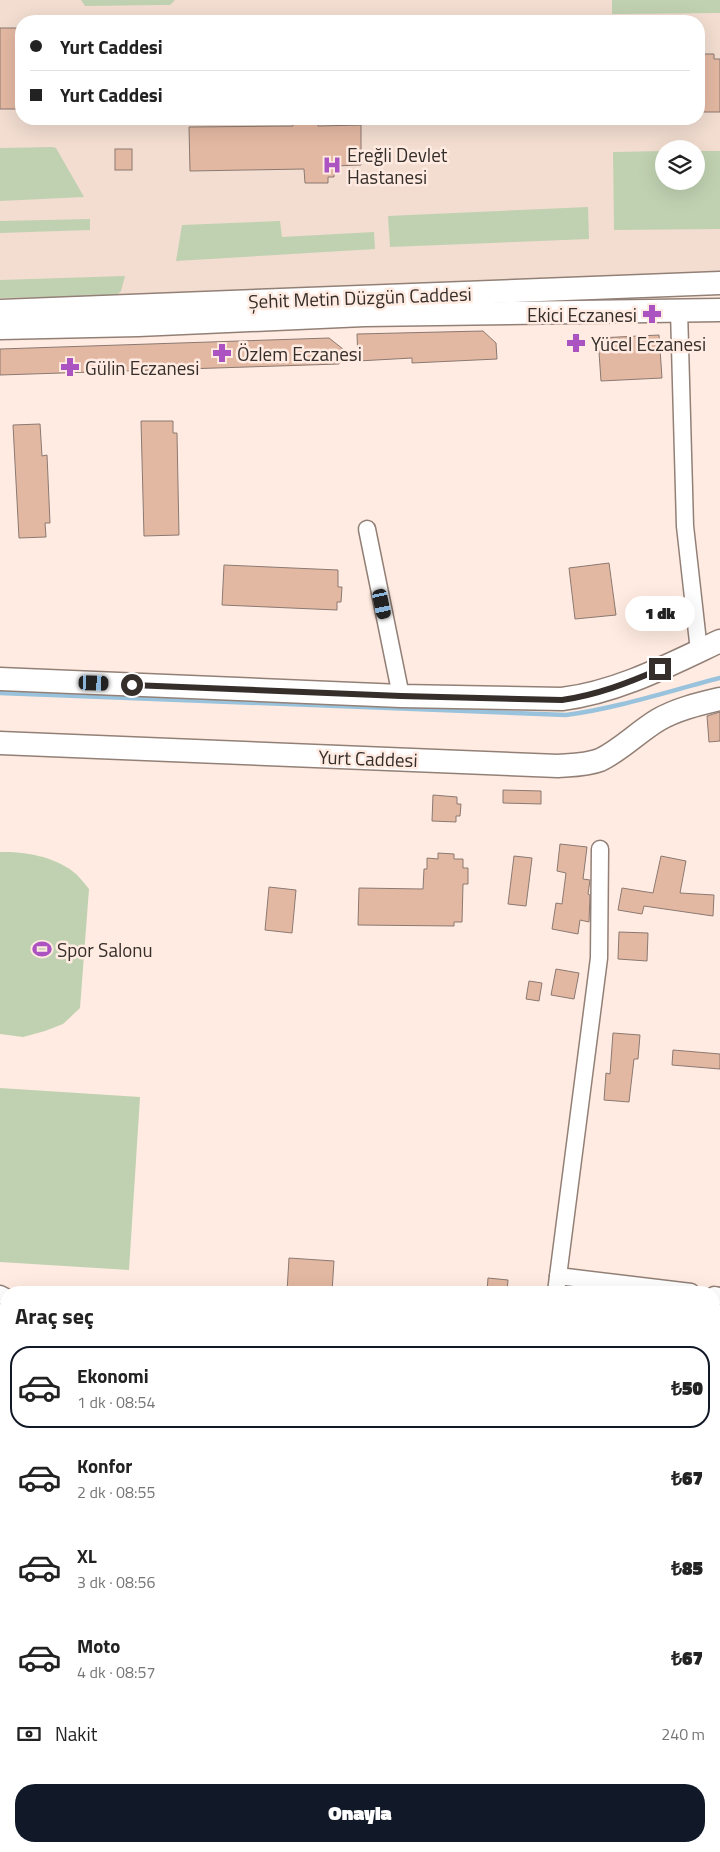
<!DOCTYPE html>
<html lang="tr">
<head>
<meta charset="utf-8">
<style>
  body { margin:0; font-family:"Titillium Web",sans-serif; background:#f6f6f6; color:#222; height:100vh; display:flex; flex-direction:column; font-size:19px; white-space:nowrap }
  * { box-sizing:border-box; margin:0 }
  p { font-size:16px; color:#767676 }
  .icon { flex:none; width:28px; height:28px; fill:none; stroke:currentColor; stroke-width:2; stroke-linecap:round; stroke-linejoin:round }
  .map { position:relative; flex:1; overflow:hidden }
  .sheet { position:absolute; left:0px; top:1286px; width:720px; height:566px; display:flex; flex-direction:column; background:#fff; border-radius:20px 20px 0 0; box-shadow:0 5px 20px #0002 }
  .sheet>* { flex:none }
  .banner { position:absolute; left:15px; top:15px; width:690px; height:110px; border-radius:20px; box-shadow:0 5px 20px #0002; display:grid; align-content:center; height:110px; padding:0 15px; background:#fff }
  .fabs { position:absolute; left:655px; top:140px; display:grid; gap:10px }
  .fabs a { display:grid; place-items:center; width:50px; height:50px; border-radius:50%; background:#fff; box-shadow:0 5px 20px #0002; font-size:25px }
  .end { position:absolute; width:22px; height:22px; margin:-11px; border:6px solid #352e2a; background:#fff; box-shadow:0 0 0 2px #fff }
  .from { border-radius:50% }
  .bubble { position:absolute; height:35px; border-radius:18px; background:#fff; box-shadow:0 5px 20px #0002; font-size:16px; font-weight:800; line-height:35px; text-align:center }
  .car { position:absolute; width:15px; height:30px; margin:-15px -8px; border-radius:6px; box-shadow:0 0 4px 1px #0007; background:linear-gradient(#222 24%,#8ab4d8 0 40%,#222 0 76%,#8ab4d8 0 86%,#222 0) }
  .banner b { display:flex; align-items:center; gap:18px; height:48px; font-size:19px }
  .banner b+b { border-top:1px solid #e0e0e0 }
  .banner i { width:12px; height:12px; background:#222 }
  ul { padding:0; list-style:none }
  li { display:flex; align-items:center; gap:15px; height:82px; margin:0 10px 8px; padding:0 5px; border:2px solid transparent; border-radius:20px }
  li div { flex:1 }
  li b { display:block; font-size:19px }
  li em { font-style:normal; font-weight:800 }
  li.active { border-color:#111827 }
  li>.icon { width:45px; height:45px; stroke-width:1.5 }
  h2 { padding:0 15px; font-size:22px; line-height:60px }
  .pay { display:flex; align-items:center; gap:12px; height:55px; padding:0 15px; font-size:19px }
  .pay p { margin-inline-start:auto }
  .button { display:flex; gap:10px; margin-top:auto; padding:10px 15px }
  .button a { flex:1; height:58px; border-radius:20px; background:#111827; color:#fff; font-size:20px; font-weight:800; line-height:58px; text-align:center }
  .map>svg:first-child { display:block }
</style>
</head>
<body>
<div class="map">
<svg width="720" height="1852" viewBox="0 0 720 1852">
  <rect width="100%" height="100%" fill="#ffebe1"/>
  <path fill="#f2ddd0" fill-rule="evenodd" d="M0 0H720V272L116 296 0 298ZM21 21H699V119H21ZM664 149H696V181H664Z"/>
  <g fill="#c0d1b1">
    <polygon points="81,0 175,0 170,5 164,5 85,6"/>
    <polygon points="612,0 720,0 720,13 612,14"/>
    <polygon points="53,147 56,148 84,197 0,201 0,148"/>
    <polygon points="664,151 664,181 696,181 696,151 720,151 720,229 614,230 613,152"/>
    <polygon points="588,207 589,239 390,247 388,216"/>
    <polygon points="90,219 90,230 0,233 0,221"/>
    <polygon points="280,221 282,237 374,232 375,249 176,261 182,225"/>
    <polygon points="125,276 121,291 116,296 0,298 0,280"/>
    <path d="M0 852C25 851 57 857 76 874 81 879 85 884 89 889L80 1008 63 1024 45 1031 23 1037 0 1034Z"/>
    <polygon points="0,1088 140,1097 129,1270 0,1262"/>
  </g>
  <g fill="none" stroke-linecap="round" stroke-linejoin="round">
    <path stroke="#99c3dd" stroke-width="4.5" d="M0 693 566 715C618 708 669 691 720 678"/>
  </g>
  <g fill="#e3b8a2" stroke="#8b7971">
    <rect x="0" y="28" width="21" height="81"/>
    <polygon points="699,54 714,54 714,59 720,59 720,112 699,112"/>
    <polygon points="293,119 318,119 318,126 361,125 361,165 334,166 334,177 328,177 328,183 305,183 304,169 190,171 189,127 293,126"/>
    <rect x="115" y="149" width="17" height="21"/>
    <polygon points="483,331 496,343 497,359 412,363 412,358 358,361 357,334"/>
    <polygon points="659,335 662,378 601,381 598,338"/>
    <polygon points="329,338 358,361 339,362 339,364 0,375 0,349"/>
    <polygon points="141,421 173,421 173,433 177,433 179,535 144,536"/>
    <polygon points="40,424 42,456 47,455 50,523 45,523 46,537 19,538 13,425"/>
    <polygon points="609,563 616,615 575,619 569,568"/>
    <polygon points="224,565 338,570 338,587 342,587 341,602 337,602 337,610 222,605"/>
    <polygon points="720,712 720,741 709,742 707,716"/>
    <polygon points="503,790 541,791 541,804 503,803"/>
    <polygon points="433,795 457,797 457,804 461,804 460,816 456,816 456,822 432,821"/>
    <polygon points="560,844 587,847 583,879 590,880 588,894 590,895 589,922 580,920 578,934 552,929 556,903 562,904 566,873 557,871"/>
    <polygon points="438,853 454,854 454,859 463,859 463,868 468,868 468,884 463,884 462,922 454,922 454,926 358,925 359,888 423,889 424,869 427,869 427,858 438,859"/>
    <polygon points="514,856 532,858 526,906 508,904"/>
    <polygon points="661,856 686,861 680,893 714,895 713,916 644,906 642,914 618,910 622,888 653,893"/>
    <polygon points="269,887 296,890 292,933 265,930"/>
    <polygon points="619,932 648,933 647,961 618,959"/>
    <polygon points="556,969 579,973 574,999 551,995"/>
    <polygon points="529,981 542,983 539,1001 526,999"/>
    <polygon points="613,1033 640,1035 638,1059 634,1059 629,1102 604,1100 606,1073 610,1074"/>
    <polygon points="673,1050 720,1054 720,1069 672,1065"/>
    <polygon points="289,1258 334,1261 332,1292 287,1292"/>
    <polygon points="488,1278 508,1280 507,1292 487,1292"/>
  </g>
  <g fill="none" stroke-linecap="round" stroke-linejoin="round">
    <g stroke="#928077" stroke-width="19">
      <g id="street">
        <polyline points="679,310 685,526 699,651"/>
        <polyline points="367,529 401,696"/>
        <polyline points="558,1276 691,1292"/>
        <polyline points="556,1292 599,958 600,849"/>
        <polyline points="0,1294 6,1297"/>
        <polyline points="714,1295 720,1296"/>
        <polyline points="0,1573 6,1573"/>
        <polyline points="714,1609 720,1612"/>
        <polyline points="714,1763 720,1762"/>
        <polyline points="0,1846 31,1852"/>
        <polyline points="386,1846 386,1852"/>
        <polyline points="497,1852 497,1846"/>
        <polyline points="703,1852 703,1846"/>
      </g>
    </g>
    <g stroke="#928077" stroke-width="25">
      <g id="secondary">
        <polyline points="0,311 720,283"/>
        <polyline points="0,328 138,325 364,315 720,310"/>
        <path d="M0 679 401 696 562 699C618 692 669 665 720 641"/>
        <path d="M0 743 558 766C572 765 587 765 600 760 621 750 638 732 658 720 677 709 699 704 720 699"/>
        <polyline points="0,1449 6,1449"/>
        <polyline points="714,1452 720,1452"/>
      </g>
    </g>
    <use href="#street" stroke="#fff" stroke-width="16"/>
    <use href="#secondary" stroke="#fff" stroke-width="22"/>
  </g>
  <g fill="none" stroke-linecap="round" stroke-linejoin="round">
    <path stroke="#352e2a" stroke-width="6" d="M132 685 401 696 562 700C597 695 628 683 660 669"/>
  </g>
  <defs>
    <g id="hospital-bare" transform="scale(1.5)"><path d="M-5-5h3v3.5h4V-5h3V5h-3V1.5h-4V5h-3Z" fill="#ab54c1" stroke="#ffebe1" stroke-width="2.5" paint-order="stroke"/></g>
    <g id="pharmacy-bare" transform="scale(1.5)"><path d="M-2-6h4v4h4v4h-4v4h-4v-4h-4v-4h4Z" fill="#ab54c1" stroke="#ffebe1" stroke-width="2.5" paint-order="stroke"/></g>
    <g id="stadium-bare" transform="scale(1.5)"><path d="M0-5a6.5 5 0 1 0 0 10a6.5 5 0 1 0 0-10ZM-3.5-1.8h7v3.6h-7Z" fill="#ab54c1" stroke="#ffebe1" stroke-width="2.5" paint-order="stroke"/></g>
  </defs>
  <g fill-rule="evenodd">
    <use href="#hospital-bare" x="332" y="165"/>
    <use href="#pharmacy-bare" x="652" y="314"/>
    <use href="#pharmacy-bare" x="576" y="343"/>
    <use href="#pharmacy-bare" x="222" y="353"/>
    <use href="#pharmacy-bare" x="70" y="367"/>
    <use href="#stadium-bare" x="42" y="949"/>
  </g>
  <g text-anchor="middle" dominant-baseline="central" stroke-width="5" stroke-linejoin="round" paint-order="stroke">
    <g font-size="19" fill="#352e2a" stroke="#ffebe1" text-anchor="start">
      <text x="347" y="154">Ereğli Devlet<tspan x="347" dy="22">Hastanesi</tspan></text>
      <text x="637" y="314" text-anchor="end">Ekici Eczanesi</text>
      <text x="591" y="343">Yücel Eczanesi</text>
      <text x="237" y="353">Özlem Eczanesi</text>
      <text x="85" y="367">Gülin Eczanesi</text>
      <text x="57" y="949">Spor Salonu</text>
    </g>
    <g font-size="19" fill="#352e2a" stroke="#ffebe1">
      <text transform="translate(360 297) rotate(-2)">Şehit Metin Düzgün Caddesi</text>
      <text transform="translate(368 758) rotate(2)">Yurt Caddesi</text>
    </g>
  </g>
</svg>
<div class="fabs">
<a><svg class="icon" aria-label="layers" viewBox="0 0 24 24"><path d="M12 4l9 5-9 5-9-5zM3 14l9 5 9-5"/></svg></a>
</div>
<i class="end from" style="left:132px;top:685px"></i>
<i class="end" style="left:660px;top:669px"></i>
<div class="bubble" style="left:625px;top:596px;width:70px">1 dk</div>
<i class="car" style="left:382px;top:604px;rotate:168deg"></i>
<i class="car" style="left:94px;top:683px;rotate:92deg"></i>
<div class="banner">
<b><i class="from"></i>Yurt Caddesi</b>
<b><i></i>Yurt Caddesi</b>
</div>
<section class="sheet">
<h2>Araç seç</h2>
<ul>
<li class="active"><svg class="icon" aria-label="car" viewBox="0 0 24 24"><path d="M5 17H2v-5l4-1 3-4h7l3 4 3 1v5h-3M9 17h6M6 11h13"/><circle cx="7" cy="17" r="2"/><circle cx="17" cy="17" r="2"/></svg><div><b>Ekonomi</b><p>1 dk · 08:54</p></div><em>₺50</em></li>
<li><svg class="icon" aria-label="car" viewBox="0 0 24 24"><path d="M5 17H2v-5l4-1 3-4h7l3 4 3 1v5h-3M9 17h6M6 11h13"/><circle cx="7" cy="17" r="2"/><circle cx="17" cy="17" r="2"/></svg><div><b>Konfor</b><p>2 dk · 08:55</p></div><em>₺67</em></li>
<li><svg class="icon" aria-label="car" viewBox="0 0 24 24"><path d="M5 17H2v-5l4-1 3-4h7l3 4 3 1v5h-3M9 17h6M6 11h13"/><circle cx="7" cy="17" r="2"/><circle cx="17" cy="17" r="2"/></svg><div><b>XL</b><p>3 dk · 08:56</p></div><em>₺85</em></li>
<li><svg class="icon" aria-label="car" viewBox="0 0 24 24"><path d="M5 17H2v-5l4-1 3-4h7l3 4 3 1v5h-3M9 17h6M6 11h13"/><circle cx="7" cy="17" r="2"/><circle cx="17" cy="17" r="2"/></svg><div><b>Moto</b><p>4 dk · 08:57</p></div><em>₺67</em></li>
</ul>
<div class="pay"><svg class="icon" aria-label="cash" viewBox="0 0 24 24"><path d="M3 7h18v10H3z"/><circle cx="12" cy="12" r="2"/></svg>Nakit<p>240 m</p></div>
<div class="button"><a>Onayla</a></div>
</section>
</div>
</body>
</html>
